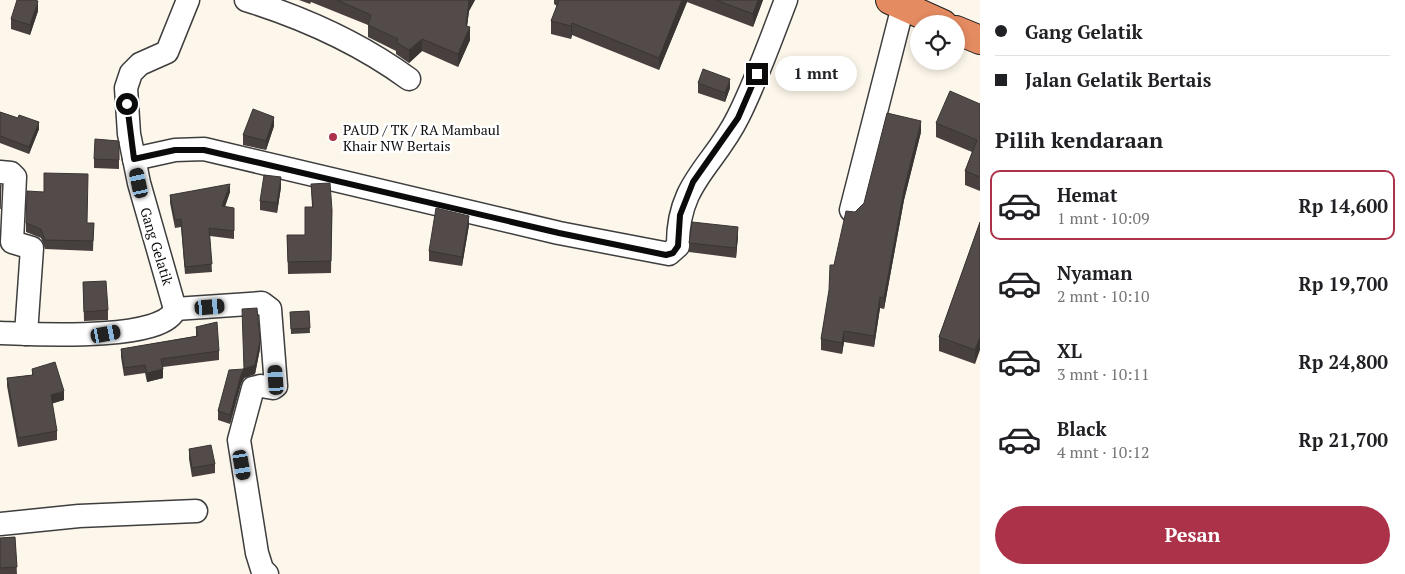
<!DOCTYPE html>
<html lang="id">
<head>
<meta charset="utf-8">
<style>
  body { margin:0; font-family:"PT Serif",serif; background:#f6f6f6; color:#202124; height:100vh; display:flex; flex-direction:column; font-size:19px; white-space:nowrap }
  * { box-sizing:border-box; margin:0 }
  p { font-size:16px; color:#757577 }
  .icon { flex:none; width:28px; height:28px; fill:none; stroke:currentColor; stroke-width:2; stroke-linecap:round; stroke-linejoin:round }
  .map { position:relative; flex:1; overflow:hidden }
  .drawer { display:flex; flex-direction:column; background:#fff; width:425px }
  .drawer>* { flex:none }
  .guide { display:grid; align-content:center; height:110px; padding:0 15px; background:#fff }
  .controls { position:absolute; left:910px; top:15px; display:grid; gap:10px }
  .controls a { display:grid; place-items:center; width:55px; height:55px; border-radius:50%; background:#fff; box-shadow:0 2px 8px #0003; font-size:25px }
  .end { position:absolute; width:22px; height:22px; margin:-11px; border:6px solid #0b0b0b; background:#fff; box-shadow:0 0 0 2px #fff }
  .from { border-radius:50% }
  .bubble { position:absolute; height:35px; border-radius:18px; background:#fff; box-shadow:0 2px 8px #0003; font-size:16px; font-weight:600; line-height:35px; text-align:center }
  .car { position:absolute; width:15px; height:30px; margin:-15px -8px; border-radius:6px; box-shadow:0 0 4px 1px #0007; background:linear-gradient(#222 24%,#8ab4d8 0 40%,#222 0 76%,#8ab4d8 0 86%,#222 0) }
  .guide b { display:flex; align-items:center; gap:18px; height:48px; font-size:19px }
  .guide b+b { border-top:1px solid #e0e0e0 }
  .guide i { width:12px; height:12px; background:#202124 }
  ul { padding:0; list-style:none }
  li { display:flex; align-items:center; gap:15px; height:70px; margin:0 10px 8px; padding:0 5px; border:2px solid transparent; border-radius:10px }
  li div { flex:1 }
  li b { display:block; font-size:19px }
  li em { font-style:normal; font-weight:600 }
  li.on { border-color:#ac3249 }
  li>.icon { width:45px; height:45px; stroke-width:1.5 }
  h2 { padding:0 15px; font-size:22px; line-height:60px }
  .action { display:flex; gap:10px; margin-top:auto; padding:10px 15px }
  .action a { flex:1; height:58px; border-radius:30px; background:#ac3249; color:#fff; font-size:20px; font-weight:600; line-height:58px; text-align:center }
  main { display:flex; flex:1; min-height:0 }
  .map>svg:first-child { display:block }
</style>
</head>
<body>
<main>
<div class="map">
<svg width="980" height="574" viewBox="0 0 980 574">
  <rect width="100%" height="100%" fill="#fdf7eb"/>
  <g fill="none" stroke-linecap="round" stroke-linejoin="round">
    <g stroke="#3e3e3e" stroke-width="25">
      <g id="minor">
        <path d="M246 0C304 18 361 44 409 79"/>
        <path d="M134 159 175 150 204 149 559 233 669 254 678 246C677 183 714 166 738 117 757 79 771 39 786 0"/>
        <polyline points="0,172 11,173 15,177 12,242 32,248 26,334"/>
        <polyline points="851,210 903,6"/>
        <polyline points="175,309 262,303 270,309 276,386 273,388 261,386 253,388 239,440 257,553 262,569 267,574"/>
        <polyline points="175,309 139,183 129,134 126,88 131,73 140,64 167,52 188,0"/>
        <path d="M0 333C30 334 165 342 175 309"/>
        <polyline points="0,524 79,516 196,511"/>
      </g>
    </g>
    <g stroke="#1c1c1c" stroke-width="30">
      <g id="highway">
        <polyline points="890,0 943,24"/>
        <polyline points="956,30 980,40"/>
      </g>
    </g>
    <use href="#minor" stroke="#fff" stroke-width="22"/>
    <use href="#highway" stroke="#e58b61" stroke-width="28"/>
  </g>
  <g fill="#47403f">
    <polygon points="299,0 475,0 469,11 467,26 470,40 458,67 422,51 409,63 396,54 396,51 368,37 368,25 311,2 310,4"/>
    <polygon points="554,0 763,0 753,27 687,2 659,70 572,35 571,39 551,34 551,21 557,6 554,4"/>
    <polygon points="38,11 30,35 11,29 11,19"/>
    <polygon points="698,83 730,88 725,102 698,93"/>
    <polygon points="980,104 980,191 965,185 965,171 972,152 936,137 936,123"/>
    <polygon points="0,112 18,118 39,129 29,154 0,143"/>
    <polygon points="274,126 266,150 243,145 243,135"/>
    <polygon points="921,132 904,200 884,309 880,308 874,347 844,342 842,354 821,350 821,339 834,265 855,212 864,203"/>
    <polygon points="119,141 119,169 94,168 94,159"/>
    <polygon points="311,184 332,210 331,273 288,274 287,235 305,235 312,207"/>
    <polygon points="281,187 277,213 260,210 260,201"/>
    <polygon points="230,192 225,207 234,208 234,239 210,236 212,272 185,274 181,227 175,228 170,203 170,195"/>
    <polygon points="980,222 975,364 939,351 939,337"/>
    <polygon points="26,223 94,223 93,251 45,249 41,238 26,232"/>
    <polygon points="469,225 462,266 429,261 429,251"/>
    <polygon points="738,236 736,258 689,252 689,243"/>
    <polygon points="83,282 108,310 108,320 84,321"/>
    <polygon points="309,311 310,333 291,334 290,312"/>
    <polygon points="196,327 219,351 219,360 163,367 163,378 147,382 145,373 124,376 121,357 121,349 196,336"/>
    <polygon points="260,349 255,374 244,378 241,384 230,424 218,420 218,411 243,369"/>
    <polygon points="32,369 64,400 52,403 57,431 57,440 18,447 7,386 7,378 32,375"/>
    <polygon points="189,449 215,464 215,473 192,477 189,459"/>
    <polygon points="15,537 17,574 0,574 0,538"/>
  </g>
  <g fill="#3a3433">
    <polygon points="469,0 475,0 469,11 466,35 470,27 470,40 458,67 458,54 466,26"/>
    <polygon points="682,0 687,0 687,2 659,70 659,58"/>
    <polygon points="758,0 763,0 753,27 753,14"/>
    <polygon points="38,1 38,11 30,35 30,25"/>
    <polygon points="572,23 572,35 571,39 571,26"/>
    <polygon points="422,39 422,51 409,63 409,50"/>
    <polygon points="730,79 730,88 725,102 725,93"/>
    <polygon points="274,117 274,126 266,150 266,141"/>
    <polygon points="921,121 921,132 904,200 884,309 884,298 904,190"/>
    <polygon points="39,122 39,129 29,154 29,147"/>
    <polygon points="281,177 281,187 277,213 277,203"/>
    <polygon points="230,184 230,192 222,214 222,206"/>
    <polygon points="469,216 469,225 462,266 462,257"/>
    <polygon points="738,227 738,236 736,258 736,248"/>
    <polygon points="880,297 880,308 874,347 874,336"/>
    <polygon points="844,331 844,342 842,354 842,343"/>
    <polygon points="980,336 980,350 975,364 975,350"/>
    <polygon points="260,341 260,349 255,374 244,378 241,384 230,424 230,415 241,375"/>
    <polygon points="163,369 163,378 147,382 147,373"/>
    <polygon points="64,391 64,400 51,404 51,395"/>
  </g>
  <g fill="#534b49" stroke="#3a3433">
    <polygon points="17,0 34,0 38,1 30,25 11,19"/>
    <polygon points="337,0 469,0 466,26 470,27 458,54 422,39 409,50 396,42 398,39 368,25 371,15"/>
    <polygon points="559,0 682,0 659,58 572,23 571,26 551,21"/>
    <polygon points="716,0 758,0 753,14"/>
    <polygon points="703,69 730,79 725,93 698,83"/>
    <polygon points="950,91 980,104 980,177 965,171 977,140 936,123"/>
    <polygon points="253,109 274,117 266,141 243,135"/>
    <polygon points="0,112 18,118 19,115 39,122 29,147 0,136"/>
    <polygon points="887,113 921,121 904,190 884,298 880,297 874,336 844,331 842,343 821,339 829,290 830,265 834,265 846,211 855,212 864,203"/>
    <polygon points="95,139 119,141 119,160 94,159"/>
    <polygon points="44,173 88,174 87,223 94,223 93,241 45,240 41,229 26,223 27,191 44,192"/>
    <polygon points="264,175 281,177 277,203 260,201"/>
    <polygon points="330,183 332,210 331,261 288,262 287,235 305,235 305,207 313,207 311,184"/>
    <polygon points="230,184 222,206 234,208 234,231 209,228 212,264 185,267 181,219 175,220 170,195"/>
    <polygon points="0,185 1,185 0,209"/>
    <polygon points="436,208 469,216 462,257 429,251"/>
    <polygon points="692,222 738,227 736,248 689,243"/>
    <polygon points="980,222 980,336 975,350 939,337"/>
    <polygon points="106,281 108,310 84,312 83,282"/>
    <polygon points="257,308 260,341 255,365 244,369 241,375 230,415 218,411 229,370 244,369 242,309"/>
    <polygon points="309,311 310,328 291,329 290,312"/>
    <polygon points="217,322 219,351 161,359 163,369 147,373 145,365 124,368 121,349 198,336 196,327"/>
    <polygon points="55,362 64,391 51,395 57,431 18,438 7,378 33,375 32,369"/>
    <polygon points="211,445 215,464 192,468 189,449"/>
    <polygon points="15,537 17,567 0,568 0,538"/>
  </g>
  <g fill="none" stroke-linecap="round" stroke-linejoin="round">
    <polyline stroke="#0b0b0b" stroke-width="6" points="127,104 134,159 175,150 204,150 559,233 666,255 673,253 678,246 680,215 693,182 738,118 757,74"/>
  </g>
  <circle fill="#ac3249" stroke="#fff" stroke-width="2" cx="333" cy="137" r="5"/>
  <g text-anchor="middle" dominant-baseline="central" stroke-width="5" stroke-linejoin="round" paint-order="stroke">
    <g font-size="14" fill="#0b0b0b" stroke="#fff" text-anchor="start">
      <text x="343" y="129">PAUD / TK / RA Mambaul<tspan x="343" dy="16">Khair NW Bertais</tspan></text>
    </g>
    <g font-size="14" fill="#0b0b0b" stroke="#fff">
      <text transform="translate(157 246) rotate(73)">Gang Gelatik</text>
    </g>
  </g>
</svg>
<div class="controls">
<a><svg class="icon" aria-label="locate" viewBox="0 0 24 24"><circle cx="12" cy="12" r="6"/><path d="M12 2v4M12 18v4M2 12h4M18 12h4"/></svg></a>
</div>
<i class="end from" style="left:127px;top:104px"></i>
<i class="end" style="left:757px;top:74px"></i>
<div class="bubble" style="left:775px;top:56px;width:82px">1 mnt</div>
<i class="car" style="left:139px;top:183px;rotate:348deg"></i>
<i class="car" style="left:210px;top:307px;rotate:85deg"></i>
<i class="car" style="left:106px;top:334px;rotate:79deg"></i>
<i class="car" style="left:276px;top:380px;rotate:356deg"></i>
<i class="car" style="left:242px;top:465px;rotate:170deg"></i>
</div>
<section class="drawer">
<div class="guide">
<b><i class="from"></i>Gang Gelatik</b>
<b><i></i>Jalan Gelatik Bertais</b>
</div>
<h2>Pilih kendaraan</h2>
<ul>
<li class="on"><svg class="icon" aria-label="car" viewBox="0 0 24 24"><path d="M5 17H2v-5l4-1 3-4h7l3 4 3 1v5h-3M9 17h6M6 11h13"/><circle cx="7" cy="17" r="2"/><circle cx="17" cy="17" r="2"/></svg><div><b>Hemat</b><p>1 mnt · 10:09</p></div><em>Rp 14,600</em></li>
<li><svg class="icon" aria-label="car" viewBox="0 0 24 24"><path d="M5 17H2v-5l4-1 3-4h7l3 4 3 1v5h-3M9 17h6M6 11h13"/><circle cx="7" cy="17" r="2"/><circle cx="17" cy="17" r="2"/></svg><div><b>Nyaman</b><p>2 mnt · 10:10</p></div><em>Rp 19,700</em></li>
<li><svg class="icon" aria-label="car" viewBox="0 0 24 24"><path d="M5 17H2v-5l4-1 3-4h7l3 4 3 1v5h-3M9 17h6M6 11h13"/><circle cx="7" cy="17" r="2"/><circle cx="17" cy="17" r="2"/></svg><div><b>XL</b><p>3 mnt · 10:11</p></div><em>Rp 24,800</em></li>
<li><svg class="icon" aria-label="car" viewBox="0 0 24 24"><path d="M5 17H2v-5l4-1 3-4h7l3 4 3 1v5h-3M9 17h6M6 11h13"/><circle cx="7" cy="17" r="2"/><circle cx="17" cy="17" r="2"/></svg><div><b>Black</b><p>4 mnt · 10:12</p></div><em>Rp 21,700</em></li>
</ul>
<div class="action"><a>Pesan</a></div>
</section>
</main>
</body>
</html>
